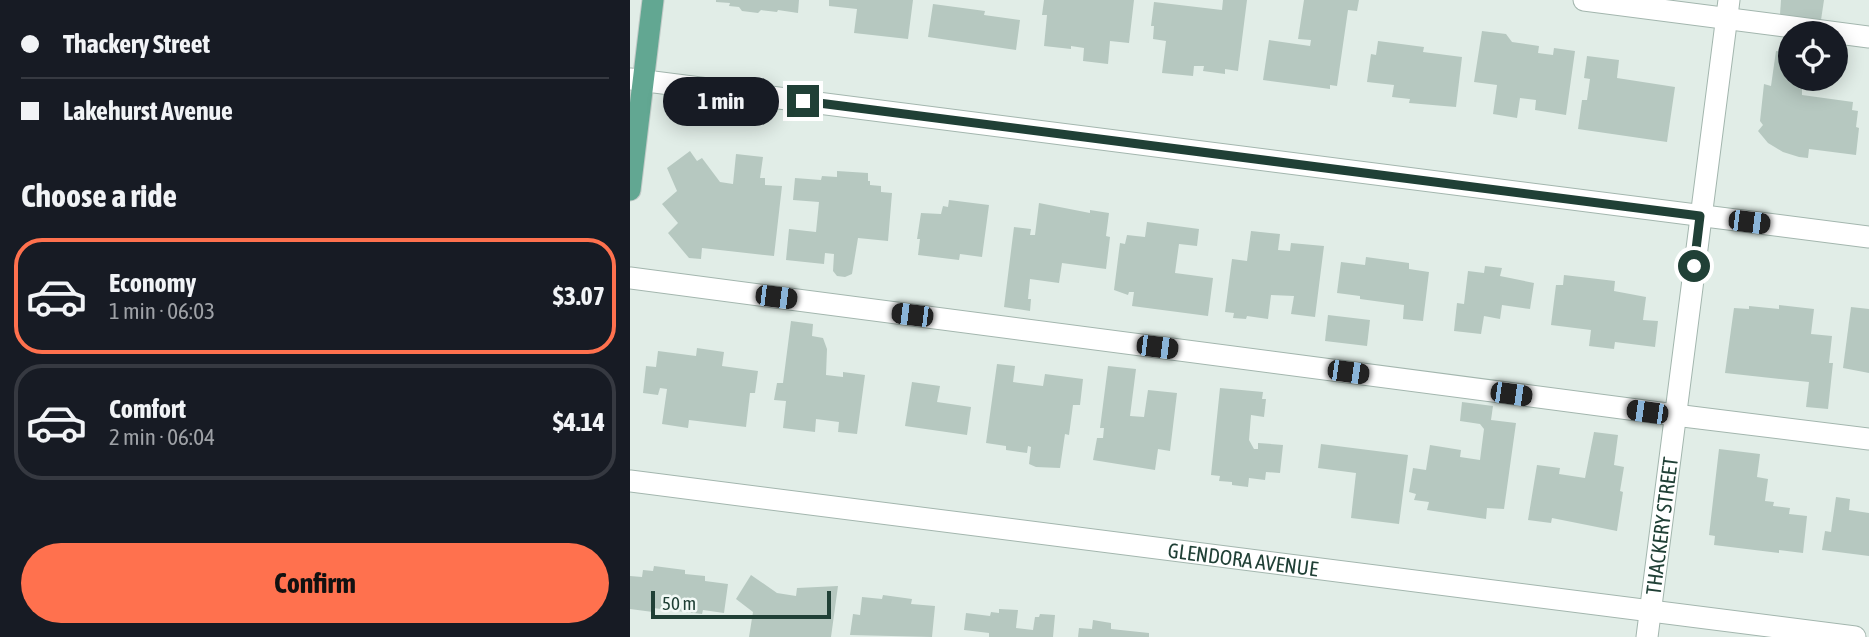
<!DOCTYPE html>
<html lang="en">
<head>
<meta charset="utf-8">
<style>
  body { margin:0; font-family:"Asap Condensed",sans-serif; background:#20242c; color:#f1f3f6; height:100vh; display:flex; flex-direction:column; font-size:26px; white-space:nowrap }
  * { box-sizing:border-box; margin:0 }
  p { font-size:23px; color:#9ea1a6 }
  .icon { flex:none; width:38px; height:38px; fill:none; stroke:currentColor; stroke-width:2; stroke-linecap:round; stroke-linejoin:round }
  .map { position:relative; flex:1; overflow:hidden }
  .panel { display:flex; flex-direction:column; background:#171b24; width:630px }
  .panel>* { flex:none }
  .hud { display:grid; align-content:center; height:154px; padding:0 21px; background:#171b24 }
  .tools { position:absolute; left:1148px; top:21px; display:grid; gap:14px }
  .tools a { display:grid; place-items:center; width:70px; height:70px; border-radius:50%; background:#171b24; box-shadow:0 4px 18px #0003; font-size:35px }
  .scale { position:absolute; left:21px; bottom:18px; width:180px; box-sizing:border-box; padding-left:7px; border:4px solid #204036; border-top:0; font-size:19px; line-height:24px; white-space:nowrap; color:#204036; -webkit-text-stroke:5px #f2f9f6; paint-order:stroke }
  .end { position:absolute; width:32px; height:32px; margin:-16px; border:9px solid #204036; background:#fff; box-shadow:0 0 0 4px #fff }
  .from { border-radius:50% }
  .bubble { position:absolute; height:49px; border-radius:24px; background:#171b24; box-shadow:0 4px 18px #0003; font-size:23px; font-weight:700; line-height:49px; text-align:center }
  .car { position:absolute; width:21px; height:42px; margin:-21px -10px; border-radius:9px; box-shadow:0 0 5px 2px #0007; background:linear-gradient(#222 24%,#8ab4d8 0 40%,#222 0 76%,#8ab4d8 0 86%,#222 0) }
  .hud b { display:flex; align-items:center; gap:24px; height:66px; font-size:26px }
  .hud b+b { border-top:2px solid #363941 }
  .hud i { width:18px; height:18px; background:#f1f3f6 }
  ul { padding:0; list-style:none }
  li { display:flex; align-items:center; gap:21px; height:116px; margin:0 14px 10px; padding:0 7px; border:4px solid #363941; border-radius:28px }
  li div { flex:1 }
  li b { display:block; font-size:26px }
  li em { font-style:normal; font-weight:700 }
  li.active { border-color:#ff714e }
  li>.icon { width:63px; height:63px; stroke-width:1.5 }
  h2 { padding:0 21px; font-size:32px; line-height:84px }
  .cta { display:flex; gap:14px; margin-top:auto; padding:14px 21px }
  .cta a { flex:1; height:80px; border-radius:42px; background:#ff714e; color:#111; font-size:28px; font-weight:700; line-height:80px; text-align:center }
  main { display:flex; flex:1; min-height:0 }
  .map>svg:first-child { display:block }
</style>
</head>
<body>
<main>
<section class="panel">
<div class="hud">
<b><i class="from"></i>Thackery Street</b>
<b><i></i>Lakehurst Avenue</b>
</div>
<h2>Choose a ride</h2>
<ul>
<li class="active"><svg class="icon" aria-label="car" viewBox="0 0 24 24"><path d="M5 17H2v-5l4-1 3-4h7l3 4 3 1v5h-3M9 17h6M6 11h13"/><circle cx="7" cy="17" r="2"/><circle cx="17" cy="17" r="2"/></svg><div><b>Economy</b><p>1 min · 06:03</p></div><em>$3.07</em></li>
<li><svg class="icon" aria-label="car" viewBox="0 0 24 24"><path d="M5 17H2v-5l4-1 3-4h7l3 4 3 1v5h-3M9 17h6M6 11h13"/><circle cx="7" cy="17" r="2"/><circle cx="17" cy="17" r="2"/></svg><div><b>Comfort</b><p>2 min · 06:04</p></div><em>$4.14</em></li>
</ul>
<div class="cta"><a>Confirm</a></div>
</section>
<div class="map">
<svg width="1239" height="637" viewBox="0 0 1239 637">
  <rect width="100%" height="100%" fill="#e1ede7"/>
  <g fill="#b6c8c0">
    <polygon points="86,0 169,0 168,13 148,10 147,12 131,10 128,13 112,11 109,7 99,6 100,3 86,2"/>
    <polygon points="199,0 283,0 278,39 224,33 227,9 199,6"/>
    <polygon points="414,0 504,0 499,43 480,41 478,64 453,61 454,48 441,46 441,49 414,46 417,15 412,15"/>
    <polygon points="593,0 617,0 608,71 595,69 595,74 573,71 574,66 564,66 563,76 532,73 536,41 523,39 524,26 521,26 524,2 592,10"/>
    <polygon points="674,0 729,0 727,11 718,10 707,86 700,85 700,89 633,80 639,40 680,46 681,40 668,39"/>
    <polygon points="1151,0 1194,0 1191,20 1150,15"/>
    <polygon points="303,4 355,11 354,15 390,20 386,50 298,37"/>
    <polygon points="852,31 876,34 882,42 909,46 908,53 923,55 924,48 945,51 936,115 905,110 906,100 890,98 887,118 863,114 867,85 844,82"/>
    <polygon points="748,41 794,47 793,52 832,57 826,107 779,103 780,99 762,97 764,85 737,82 741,54 746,55"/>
    <polygon points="1146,51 1160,53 1160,79 1170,79 1169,89 1172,89 1172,95 1223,102 1222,110 1228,111 1226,127 1229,128 1226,155 1179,149 1178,158 1169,157 1153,152 1138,143 1128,131 1133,125 1130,121 1134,84 1141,86"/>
    <polygon points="957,56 989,60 987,78 1045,87 1037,142 948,129 952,100 957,100 960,79 954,78"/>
    <polygon points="60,151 67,161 72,158 90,182 103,184 106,154 133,157 130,178 135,178 135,185 152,186 144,256 72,248 71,259 59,258 38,233 48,223 32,204 47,191 37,168"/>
    <polygon points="207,171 238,173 238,181 240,181 240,185 251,186 251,192 262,193 258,241 228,238 222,274 215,277 207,276 203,271 204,254 195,253 194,264 156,260 159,229 186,232 189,202 163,200 165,178 191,180 192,176 207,177"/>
    <polygon points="319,200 359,205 352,257 330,254 329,260 288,255 290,239 287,239 291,213 311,214 313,206 318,207"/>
    <polygon points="409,203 460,213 460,210 479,213 476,236 480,237 476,269 432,263 429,283 400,279 398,299 401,299 400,311 374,307 384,227 401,229 400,235 405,235"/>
    <polygon points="517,222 569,229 567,246 549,244 545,273 583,278 578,316 502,306 504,292 499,292 498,295 484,290 490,243 495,244 497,235 515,237"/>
    <polygon points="621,231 650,234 648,250 660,251 661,243 694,246 685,317 661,314 664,296 641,295 638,319 617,316 616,319 603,318 604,313 595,312 602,259 617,261"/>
    <polygon points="736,257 779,263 779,269 799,272 793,321 773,319 774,305 730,299 730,296 707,293 711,262 735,265"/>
    <polygon points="855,266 872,268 870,276 904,283 900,309 872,305 870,319 854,316 851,334 824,331 827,303 834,304 838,271 854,273"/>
    <polygon points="934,275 985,281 984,291 1016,297 1013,320 1028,321 1025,347 985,342 984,349 959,346 961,330 921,325 926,285 933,285"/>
    <polygon points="1149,305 1184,309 1181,334 1202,336 1199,363 1203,363 1198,409 1176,407 1179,382 1095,373 1104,308 1119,309 1119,306 1149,309"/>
    <polygon points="1221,307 1239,309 1239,373 1213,368"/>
    <polygon points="698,315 740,320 737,346 695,341"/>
    <polygon points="161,321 183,324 182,336 193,338 197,349 196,375 213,377 213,372 235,375 227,434 208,432 209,422 186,419 185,432 153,428 156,401 144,400 147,383 153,383"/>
    <polygon points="67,348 94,352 92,366 128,371 125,393 120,393 116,427 59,420 58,428 32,424 37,389 30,388 28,395 13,393 16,366 26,367 28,351 66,356"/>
    <polygon points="367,364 385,366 383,382 413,386 415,374 453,379 450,405 443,405 439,435 435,434 430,468 406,467 399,464 401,447 398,446 397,453 376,450 376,446 356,443"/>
    <polygon points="478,366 506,369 500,416 514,417 518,390 547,393 540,451 528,449 525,470 463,460 467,438 473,438 474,428 470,428"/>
    <polygon points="282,382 310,386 307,402 341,407 337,435 275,426"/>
    <polygon points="590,388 633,392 632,399 636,399 634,417 621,415 619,440 624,449 628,449 628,443 653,445 650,473 636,472 635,480 619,478 618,487 602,485 602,482 589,481 590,476 581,475"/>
    <polygon points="832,402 863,406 861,420 886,423 874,509 857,508 856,519 797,510 799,502 784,500 786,494 779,492 783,468 796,470 800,445 831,450 830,457 850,460 854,429 850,424 830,421"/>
    <polygon points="964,432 988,435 984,465 994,467 990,491 993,492 987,531 922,518 921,523 898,520 907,465 930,468 929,474 955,478"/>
    <polygon points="691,444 778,455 769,524 721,518 726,473 688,468"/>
    <polygon points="1089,449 1130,454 1127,477 1138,479 1135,501 1144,502 1143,506 1160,508 1159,514 1177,516 1173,553 1149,550 1149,553 1084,545 1085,536 1079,535"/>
    <polygon points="1206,497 1220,499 1219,510 1239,513 1239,556 1192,550 1195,531 1201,532"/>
    <polygon points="24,566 55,570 55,574 75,576 75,581 98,584 94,613 73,610 72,614 23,608 23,612 0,609 0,576 12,577 13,570 23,571"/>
    <polygon points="121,575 147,593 166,596 167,588 208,586 201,637 119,637 123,612 106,599"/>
    <polygon points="253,595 282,599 281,604 305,606 302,637 220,635 223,614 230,615 232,597 252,599"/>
    <polygon points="369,609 388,610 386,628 403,630 405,617 409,617 410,614 425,615 423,637 359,637 359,633 334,630 336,613 360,616 361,612 369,613"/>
    <polygon points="463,620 481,623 481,629 519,633 519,637 448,637 449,628 462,629"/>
  </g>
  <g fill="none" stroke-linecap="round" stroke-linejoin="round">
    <g stroke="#a3b6ae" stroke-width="23">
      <g id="minor">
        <polyline points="954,0 1239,37"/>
        <polyline points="0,79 1239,237"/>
        <polyline points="0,278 1045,415 1239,439"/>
        <path id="s1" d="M0 481 1225 637"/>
        <path id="s2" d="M1017 637 1099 0"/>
      </g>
    </g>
    <g stroke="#c1cac7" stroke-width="23">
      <polyline id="major" points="0,190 23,0"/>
    </g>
    <use href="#minor" stroke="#fff" stroke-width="21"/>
    <use href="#major" stroke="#62a792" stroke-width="21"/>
  </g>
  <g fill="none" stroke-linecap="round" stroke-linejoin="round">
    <polyline stroke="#204036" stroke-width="9" points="173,101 1070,216 1064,266"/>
  </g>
  <g text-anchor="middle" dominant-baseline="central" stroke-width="6" stroke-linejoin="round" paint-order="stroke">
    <g font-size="21" fill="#204036" stroke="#f2f9f6">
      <text stroke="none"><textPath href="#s2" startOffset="112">THACKERY STREET</textPath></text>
      <text stroke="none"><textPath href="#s1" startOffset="618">GLENDORA AVENUE</textPath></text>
    </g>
  </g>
</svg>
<div class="tools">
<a><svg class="icon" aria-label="locate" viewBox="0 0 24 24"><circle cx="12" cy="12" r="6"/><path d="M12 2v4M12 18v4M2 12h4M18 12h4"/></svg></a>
</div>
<div class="scale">50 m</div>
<i class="end from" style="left:1064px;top:266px"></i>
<i class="end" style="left:173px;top:101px"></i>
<div class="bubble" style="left:33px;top:77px;width:116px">1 min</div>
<i class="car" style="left:1119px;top:222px;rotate:97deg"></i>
<i class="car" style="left:146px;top:297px;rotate:97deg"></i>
<i class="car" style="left:282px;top:315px;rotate:277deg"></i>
<i class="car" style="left:527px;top:347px;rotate:97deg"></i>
<i class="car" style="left:718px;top:372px;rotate:98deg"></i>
<i class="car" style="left:881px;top:394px;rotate:98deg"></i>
<i class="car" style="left:1017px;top:412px;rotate:278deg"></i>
</div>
</main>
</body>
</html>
